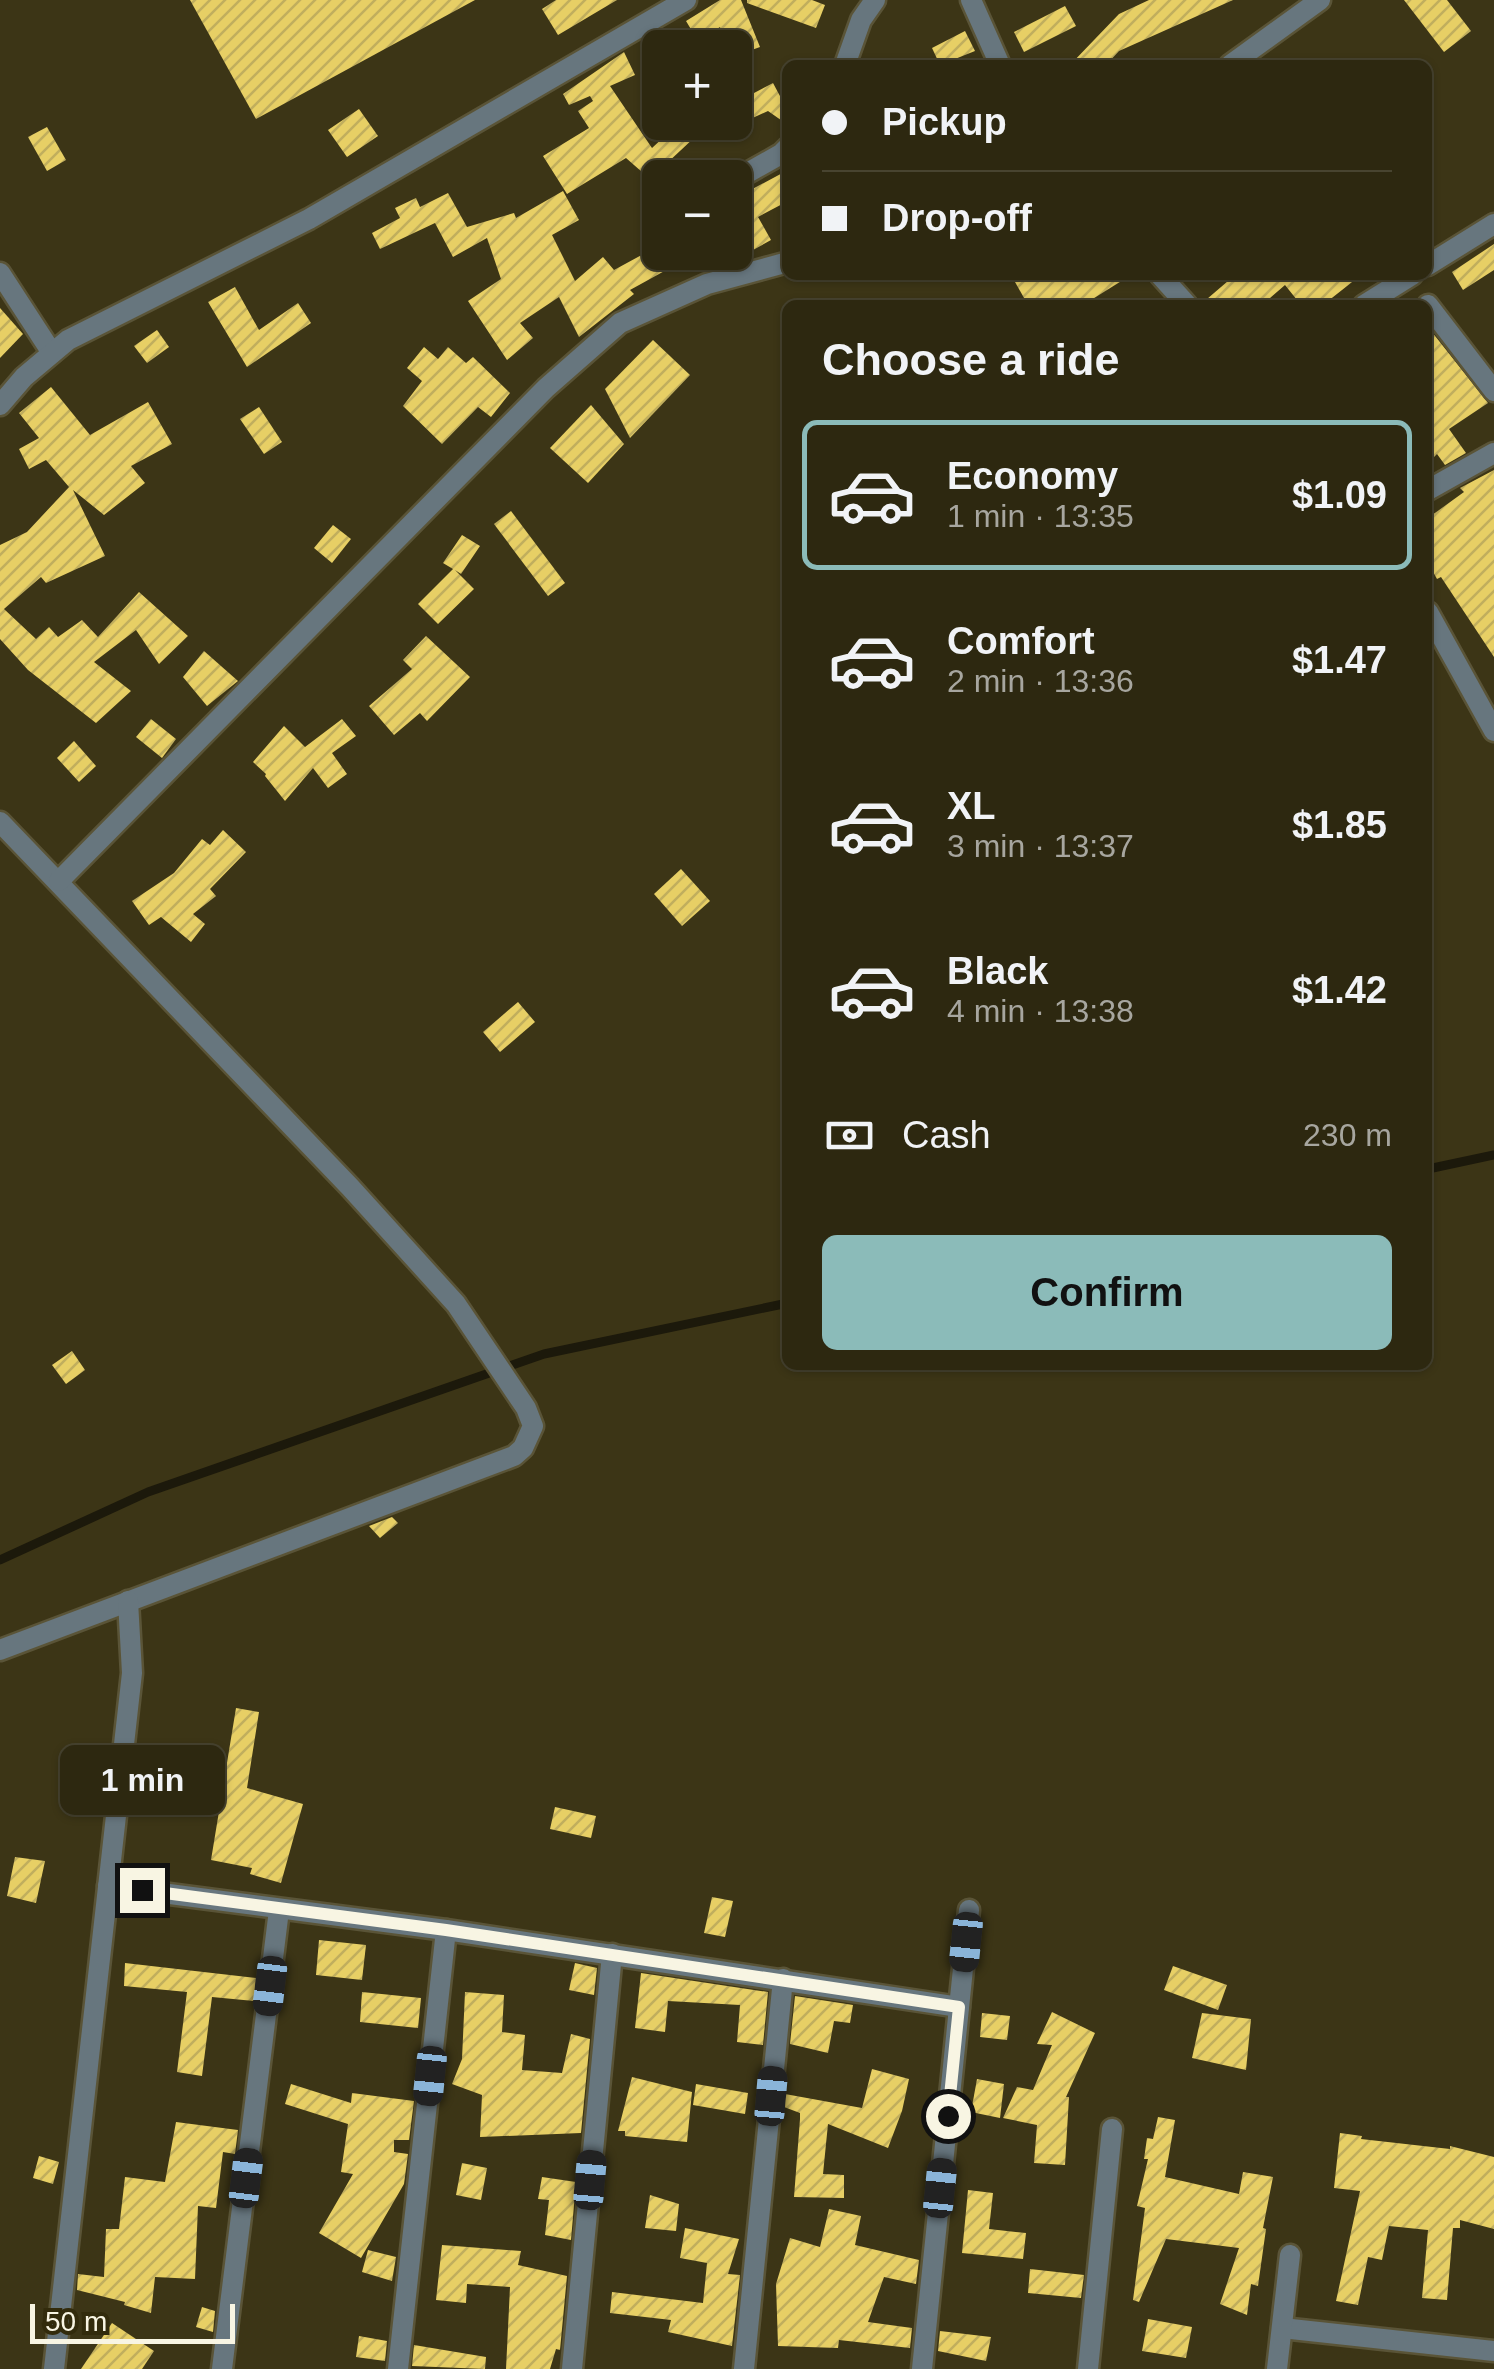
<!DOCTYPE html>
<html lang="en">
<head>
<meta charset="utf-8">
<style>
  body { margin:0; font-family:Helvetica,sans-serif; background:#39341e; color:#f1f3f6; height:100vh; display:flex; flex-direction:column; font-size:38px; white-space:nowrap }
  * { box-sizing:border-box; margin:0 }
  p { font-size:32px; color:#a7a69f }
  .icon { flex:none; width:55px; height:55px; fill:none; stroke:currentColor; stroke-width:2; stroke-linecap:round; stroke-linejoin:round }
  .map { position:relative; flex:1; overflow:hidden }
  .drawer { position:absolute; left:782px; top:300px; width:650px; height:1070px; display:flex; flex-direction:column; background:#2d2810; border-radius:15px; box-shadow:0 2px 8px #0004,0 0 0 2px #484430 }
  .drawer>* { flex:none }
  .top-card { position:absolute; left:782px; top:60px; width:650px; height:220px; border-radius:15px; box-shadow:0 2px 8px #0004,0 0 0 2px #484430; display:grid; align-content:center; height:220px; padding:0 40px; background:#2d2810 }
  .buttons { position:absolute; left:642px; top:30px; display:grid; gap:20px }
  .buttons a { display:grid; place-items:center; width:110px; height:110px; border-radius:15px; background:#2d2810; box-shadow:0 2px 8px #0004,0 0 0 2px #484430; font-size:50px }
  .scale { position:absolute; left:30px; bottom:25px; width:205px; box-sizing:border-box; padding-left:10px; border:5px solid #f8f5e3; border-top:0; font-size:28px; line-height:35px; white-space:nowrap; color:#f8f5e3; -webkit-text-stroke:8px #322b0c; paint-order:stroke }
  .end { position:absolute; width:45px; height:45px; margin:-22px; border:12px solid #f8f5e3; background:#111; box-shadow:0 0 0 5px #111 }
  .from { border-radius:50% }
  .bubble { position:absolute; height:70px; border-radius:15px; background:#2d2810; box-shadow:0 2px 8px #0004,0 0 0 2px #484430; font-size:32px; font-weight:800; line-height:70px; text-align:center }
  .car { position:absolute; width:30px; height:60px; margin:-30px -15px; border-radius:12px; box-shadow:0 0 8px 2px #0007; background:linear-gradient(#222 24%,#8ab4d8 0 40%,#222 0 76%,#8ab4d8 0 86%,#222 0) }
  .top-card b { display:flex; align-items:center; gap:35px; height:95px; font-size:38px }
  .top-card b+b { border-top:2px solid #484430 }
  .top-card i { width:25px; height:25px; background:#f1f3f6 }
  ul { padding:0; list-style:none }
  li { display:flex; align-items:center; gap:30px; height:150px; margin:0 20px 15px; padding:0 20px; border:5px solid transparent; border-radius:15px }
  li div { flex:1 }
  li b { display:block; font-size:38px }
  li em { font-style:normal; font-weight:800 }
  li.current { border-color:#8bbbb9 }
  li>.icon { width:90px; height:90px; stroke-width:1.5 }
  h2 { padding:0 40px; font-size:45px; line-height:120px }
  .pay { display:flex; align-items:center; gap:25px; height:110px; padding:0 40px; font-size:38px }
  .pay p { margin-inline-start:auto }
  .primary-button { display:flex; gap:20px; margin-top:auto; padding:20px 40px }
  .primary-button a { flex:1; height:115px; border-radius:15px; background:#8bbbb9; color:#111; font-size:40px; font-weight:800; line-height:115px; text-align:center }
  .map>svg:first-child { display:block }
</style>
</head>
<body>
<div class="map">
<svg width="1494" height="2369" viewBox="0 0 1494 2369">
  <defs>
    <pattern id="building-hatch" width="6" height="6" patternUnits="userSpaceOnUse" patternTransform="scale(2.5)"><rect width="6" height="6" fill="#e7cf65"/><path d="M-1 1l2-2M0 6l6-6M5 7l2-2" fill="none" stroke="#c0ae5d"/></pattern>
  </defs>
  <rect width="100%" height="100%" fill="#3c3516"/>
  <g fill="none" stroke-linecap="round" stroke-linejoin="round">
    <g stroke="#1c190b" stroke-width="9">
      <polyline points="1428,1169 1494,1155"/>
      <polyline points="0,1560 148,1492 544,1354 788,1303"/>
    </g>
  </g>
  <g fill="url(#building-hatch)">
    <polygon points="190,0 475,0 256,119"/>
    <polygon points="556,0 617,0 558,35 542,9"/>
    <polygon points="720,0 741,0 760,47 735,56 735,48 727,48 720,27 698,41 686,21"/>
    <polygon points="747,0 812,0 825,5 816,28 747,3"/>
    <polygon points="1149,0 1233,0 1119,51 1106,65 1070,65 1119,14"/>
    <polygon points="1404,0 1447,0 1471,31 1444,52"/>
    <polygon points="1065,6 1076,26 1024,52 1014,32"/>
    <polygon points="965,31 975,51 940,65 932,48"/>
    <polygon points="624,52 635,75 610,86 652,148 680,122 711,122 650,179 626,158 567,194 543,156 589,128 578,111 593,101 590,96 569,105 563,94"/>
    <polygon points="773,83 788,111 788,125 768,111 735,126 735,103"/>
    <polygon points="359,109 378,136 347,157 328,130"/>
    <polygon points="47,127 66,160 47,171 28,137"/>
    <polygon points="788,170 788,201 758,217 771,240 735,260 735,194 745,193"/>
    <polygon points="563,191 579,220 552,235 575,281 603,257 614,270 660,245 660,252 699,252 630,290 634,294 579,337 559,297 520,323 533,338 507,360 468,301 501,279 487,238 453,257 435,223 380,249 372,233 400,218 395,208 416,198 420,207 448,193 467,227 514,213 516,218"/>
    <polygon points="1494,244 1494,270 1463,290 1452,272"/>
    <polygon points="1011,275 1131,275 1083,305 1028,305"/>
    <polygon points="1235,275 1361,275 1323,305 1301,305 1285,285 1262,305 1200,305"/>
    <polygon points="235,287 259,330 298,303 311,323 247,367 208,302"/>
    <polygon points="0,308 23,334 0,358"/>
    <polygon points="1428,327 1488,403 1449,429 1466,453 1445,465 1437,454 1428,463"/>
    <polygon points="157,330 169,347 147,363 134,346"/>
    <polygon points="653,340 690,375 630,438 605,389"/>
    <polygon points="424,347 438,359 448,347 466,363 473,357 510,393 491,417 478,407 442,444 403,406 422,381 407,368"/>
    <polygon points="51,387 90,435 148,402 172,444 131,466 145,483 104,515 73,490 105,556 46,583 41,577 4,609 36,639 49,627 58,637 82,620 98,637 139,592 188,636 159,664 136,630 94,662 131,691 96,723 28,670 0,639 0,545 27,532 69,487 46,460 29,469 19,449 39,438 19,413"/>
    <polygon points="591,405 624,444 588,483 550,448"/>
    <polygon points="259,407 282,442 264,454 240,419"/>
    <polygon points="1494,470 1494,657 1441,577 1437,579 1428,563 1428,518 1464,492 1460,488"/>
    <polygon points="511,511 565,583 548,596 494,524"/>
    <polygon points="333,525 351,539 332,563 314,548"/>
    <polygon points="462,535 480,546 461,574 455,570 474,589 438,624 418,604 453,569 443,563"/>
    <polygon points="426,636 470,677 427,721 420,713 394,735 369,706 412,669 403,660"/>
    <polygon points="204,651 238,681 207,706 183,677"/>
    <polygon points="151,719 176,739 162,758 136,737"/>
    <polygon points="342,719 356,736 332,753 347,774 328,788 313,768 285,801 265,776 266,774 253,762 284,726 305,747"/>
    <polygon points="74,741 96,766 79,782 57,758"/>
    <polygon points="223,830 246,852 210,889 216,896 193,914 205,924 191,942 161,917 149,925 132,901 174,873 202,839 210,845"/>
    <polygon points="681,869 710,901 682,926 654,894"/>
    <polygon points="518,1002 535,1022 500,1052 483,1032"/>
    <polygon points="72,1351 85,1370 66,1384 52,1365"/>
    <polygon points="392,1517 398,1523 380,1538 369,1526"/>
    <polygon points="236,1708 259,1712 247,1788 303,1804 281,1883 250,1874 252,1868 211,1860"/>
    <polygon points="555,1807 596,1816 591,1838 550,1829"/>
    <polygon points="15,1857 45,1861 36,1903 7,1896"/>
    <polygon points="712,1897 733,1901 725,1937 704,1933"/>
    <polygon points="319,1940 366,1945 362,1980 316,1975"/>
    <polygon points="125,1963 256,1978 254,2001 212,1997 202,2076 177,2072 187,1992 124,1986"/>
    <polygon points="575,1963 597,1968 594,1995 569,1990"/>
    <polygon points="1173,1966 1227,1985 1218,2010 1164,1990"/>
    <polygon points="641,1973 768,1992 763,2045 737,2042 740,2005 668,2001 665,2032 635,2028"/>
    <polygon points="362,1992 421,1998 418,2028 360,2022"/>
    <polygon points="465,1992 504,1995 502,2032 525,2035 522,2070 562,2073 571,2034 590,2039 581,2133 480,2137 482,2095 452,2084 462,2059"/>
    <polygon points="795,1996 853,2005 850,2023 834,2021 828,2053 790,2044"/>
    <polygon points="1052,2012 1095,2033 1066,2097 1069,2097 1065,2165 1034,2163 1037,2125 1003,2118 1017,2087 1033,2090 1052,2045 1037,2044"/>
    <polygon points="982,2013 1010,2016 1007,2040 980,2037"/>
    <polygon points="1202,2013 1251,2019 1246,2070 1192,2058"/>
    <polygon points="872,2069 909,2079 902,2111 888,2148 828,2124 823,2174 844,2175 844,2198 794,2197 800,2119 800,2113 784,2107 785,2094 862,2108"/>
    <polygon points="632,2077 692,2092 687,2142 625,2136 625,2131 618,2131"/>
    <polygon points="977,2079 1004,2084 1000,2118 971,2112"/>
    <polygon points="291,2084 351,2103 352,2093 414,2101 409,2140 394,2140 394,2152 408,2154 404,2184 361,2258 319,2233 353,2174 341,2172 348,2124 285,2104"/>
    <polygon points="696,2084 748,2093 745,2114 693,2105"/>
    <polygon points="1158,2117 1175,2120 1165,2177 1239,2194 1243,2172 1273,2177 1263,2228 1266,2229 1258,2286 1251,2284 1247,2315 1220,2304 1239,2248 1166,2239 1139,2302 1133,2300 1145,2208 1137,2206 1148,2159 1144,2159 1147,2138 1153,2139"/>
    <polygon points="176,2122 238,2130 235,2154 223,2152 216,2208 198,2206 195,2279 155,2277 151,2313 124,2305 125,2302 77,2290 78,2274 104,2277 106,2229 119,2229 125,2177 165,2182"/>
    <polygon points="1340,2133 1362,2136 1361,2139 1450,2149 1450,2146 1494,2157 1494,2229 1460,2220 1460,2228 1453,2228 1447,2300 1422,2298 1428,2230 1389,2226 1382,2260 1368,2257 1358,2305 1336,2301 1360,2191 1334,2188"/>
    <polygon points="39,2156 59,2162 53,2184 33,2178"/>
    <polygon points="462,2163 487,2168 481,2200 456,2195"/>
    <polygon points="542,2177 576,2182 571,2240 545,2235 549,2200 538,2199"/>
    <polygon points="968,2190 993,2193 989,2229 1026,2233 1023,2259 962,2253"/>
    <polygon points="650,2195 679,2204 676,2231 645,2228"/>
    <polygon points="829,2209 861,2216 855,2245 919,2260 916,2284 884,2277 868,2322 912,2328 910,2348 839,2340 838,2348 778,2346 776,2284 790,2238 820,2247"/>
    <polygon points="685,2228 739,2239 728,2274 740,2275 732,2346 668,2332 671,2320 610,2313 612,2292 703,2303 707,2263 680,2258"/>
    <polygon points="442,2245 521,2251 518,2265 567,2276 560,2350 556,2349 550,2369 506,2369 510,2287 467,2284 466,2303 436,2300"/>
    <polygon points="368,2250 396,2257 392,2281 362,2272"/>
    <polygon points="1030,2269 1084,2275 1081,2298 1028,2293"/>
    <polygon points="202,2307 215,2311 213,2332 196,2327"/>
    <polygon points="1148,2319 1192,2327 1186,2358 1142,2351"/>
    <polygon points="112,2323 154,2351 142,2369 81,2369"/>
    <polygon points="940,2331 991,2337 986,2361 938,2351"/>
    <polygon points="359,2336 387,2341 385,2361 356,2357"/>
    <polygon points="414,2345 486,2357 485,2369 412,2366"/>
  </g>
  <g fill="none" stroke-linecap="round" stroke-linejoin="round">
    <g stroke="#5a5437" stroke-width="25">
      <g id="minor">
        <polyline points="971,0 1000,65"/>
        <polyline points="845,65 861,20 875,0"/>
        <polyline points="1230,65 1320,0"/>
        <polyline points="735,180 781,154 788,147"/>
        <polyline points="1428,265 1494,224"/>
        <polyline points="0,273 52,353"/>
        <polyline points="1160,275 1187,305"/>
        <polyline points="1364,305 1412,275"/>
        <polyline points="1428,305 1494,391"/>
        <polyline points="0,405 24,377 68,340 309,219 686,0"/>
        <polyline points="1428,490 1494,453"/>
        <polyline points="1428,612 1494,731"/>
        <polyline points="0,822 350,1187 456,1304 526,1408 533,1426 523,1448 514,1456 0,1650"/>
        <polyline points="59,881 546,388 620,323 707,284 788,262"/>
        <polyline points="108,1886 446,1930 959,2007"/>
        <polyline points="1282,2328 1494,2351"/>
        <polyline points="54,2369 132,1673 128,1601"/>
        <polyline points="222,2369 279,1910"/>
        <polyline points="398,2369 446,1930"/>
        <polyline points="572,2369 612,1954"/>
        <polyline points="744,2369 783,1979"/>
        <polyline points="922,2369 969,1910"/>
        <polyline points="1088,2369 1112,2129"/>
        <polyline points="1277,2369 1290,2255"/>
      </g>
    </g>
    <use href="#minor" stroke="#67767e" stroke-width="20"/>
  </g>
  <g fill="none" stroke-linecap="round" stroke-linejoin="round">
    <polyline stroke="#f8f5e3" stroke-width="12" points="142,1890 446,1930 959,2007 948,2116"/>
  </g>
</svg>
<div class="buttons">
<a>+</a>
<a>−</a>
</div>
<div class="scale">50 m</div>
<i class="end from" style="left:948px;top:2116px"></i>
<i class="end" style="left:142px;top:1890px"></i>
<div class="bubble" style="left:60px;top:1745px;width:165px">1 min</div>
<i class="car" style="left:966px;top:1942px;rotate:186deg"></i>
<i class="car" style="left:270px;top:1986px;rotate:187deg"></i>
<i class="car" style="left:430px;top:2076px;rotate:186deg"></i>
<i class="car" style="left:771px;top:2096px;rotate:5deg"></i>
<i class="car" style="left:246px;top:2178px;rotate:7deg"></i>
<i class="car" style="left:590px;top:2180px;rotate:5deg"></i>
<i class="car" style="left:940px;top:2188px;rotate:6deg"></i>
<div class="top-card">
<b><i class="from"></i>Pickup</b>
<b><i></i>Drop-off</b>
</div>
<section class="drawer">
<h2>Choose a ride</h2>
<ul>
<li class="current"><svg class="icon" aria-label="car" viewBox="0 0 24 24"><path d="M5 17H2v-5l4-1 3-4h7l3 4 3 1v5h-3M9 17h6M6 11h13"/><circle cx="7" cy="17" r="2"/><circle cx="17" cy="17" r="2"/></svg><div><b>Economy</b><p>1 min · 13:35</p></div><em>$1.09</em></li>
<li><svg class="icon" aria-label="car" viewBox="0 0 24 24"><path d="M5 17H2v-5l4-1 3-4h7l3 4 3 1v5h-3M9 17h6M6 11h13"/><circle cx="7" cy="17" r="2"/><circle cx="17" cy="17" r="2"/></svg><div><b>Comfort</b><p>2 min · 13:36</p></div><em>$1.47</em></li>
<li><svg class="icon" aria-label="car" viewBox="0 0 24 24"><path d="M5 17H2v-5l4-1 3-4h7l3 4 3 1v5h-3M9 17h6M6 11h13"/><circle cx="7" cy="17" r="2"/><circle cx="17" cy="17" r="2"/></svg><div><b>XL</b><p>3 min · 13:37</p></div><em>$1.85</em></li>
<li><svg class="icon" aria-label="car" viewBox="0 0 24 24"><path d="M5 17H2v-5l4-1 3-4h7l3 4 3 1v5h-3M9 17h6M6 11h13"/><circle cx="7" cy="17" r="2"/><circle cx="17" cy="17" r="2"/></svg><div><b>Black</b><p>4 min · 13:38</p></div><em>$1.42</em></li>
</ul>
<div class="pay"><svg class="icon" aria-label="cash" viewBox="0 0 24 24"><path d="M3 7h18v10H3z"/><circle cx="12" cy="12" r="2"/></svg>Cash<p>230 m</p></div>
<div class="primary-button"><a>Confirm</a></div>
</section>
</div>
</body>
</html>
